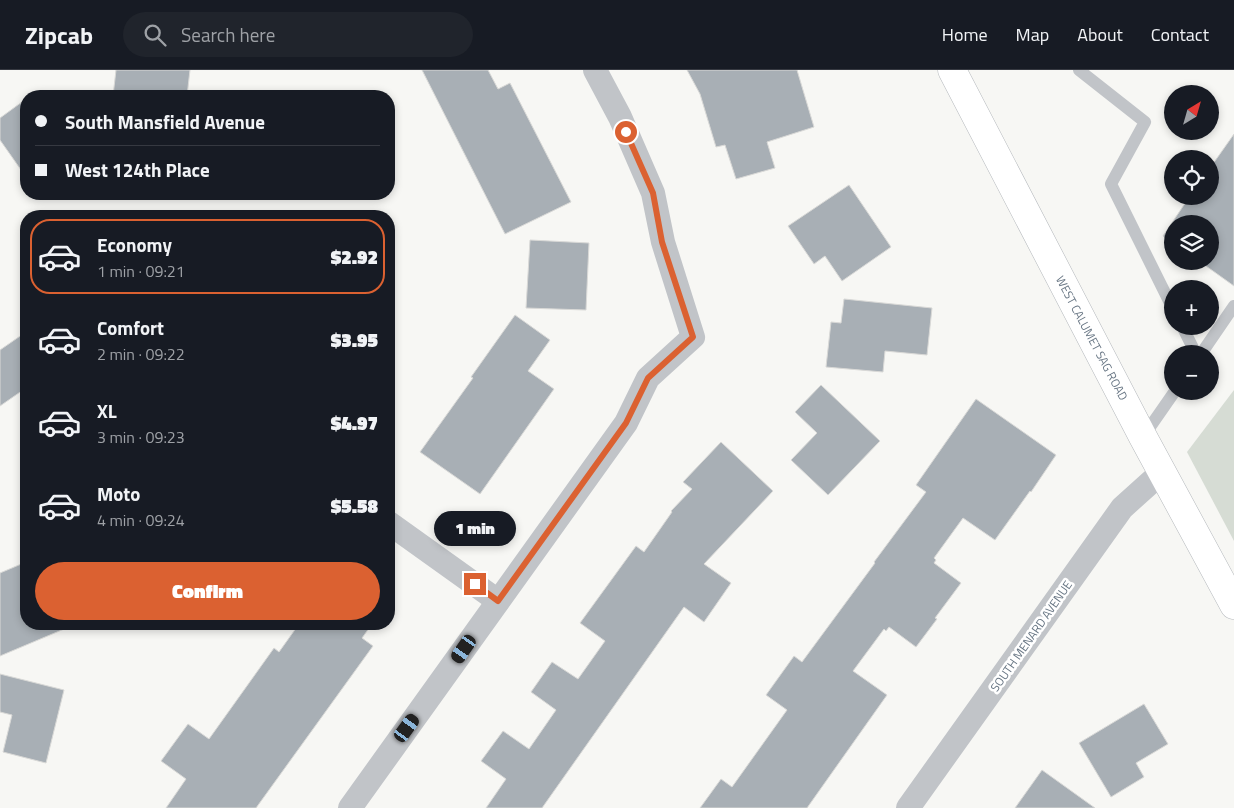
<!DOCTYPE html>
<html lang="en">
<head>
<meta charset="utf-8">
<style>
  body { margin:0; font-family:"Titillium Web",sans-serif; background:#20242c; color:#f1f3f6; height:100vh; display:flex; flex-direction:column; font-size:19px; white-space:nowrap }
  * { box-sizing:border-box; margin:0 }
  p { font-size:16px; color:#9ea1a6 }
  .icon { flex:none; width:28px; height:28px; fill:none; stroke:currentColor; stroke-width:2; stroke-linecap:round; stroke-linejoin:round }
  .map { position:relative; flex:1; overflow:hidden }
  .sheet { position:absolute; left:20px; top:140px; width:375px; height:420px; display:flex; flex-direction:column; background:#171b24; border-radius:20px; box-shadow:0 2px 8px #0003 }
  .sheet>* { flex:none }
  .banner { position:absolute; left:20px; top:20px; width:375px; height:110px; border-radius:20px; box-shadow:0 2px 8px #0003; display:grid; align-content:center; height:110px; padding:0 15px; background:#171b24 }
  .needle { width:32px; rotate:37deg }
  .fabs { position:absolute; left:1164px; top:15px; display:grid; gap:10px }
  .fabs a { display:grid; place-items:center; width:55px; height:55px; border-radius:50%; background:#171b24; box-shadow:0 2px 8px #0003; font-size:25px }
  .end { position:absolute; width:22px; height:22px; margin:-11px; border:6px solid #db6131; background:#fff; box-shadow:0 0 0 2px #fff }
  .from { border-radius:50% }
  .bubble { position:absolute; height:35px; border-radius:18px; background:#171b24; box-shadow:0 2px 8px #0003; font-size:16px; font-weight:800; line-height:35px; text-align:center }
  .car { position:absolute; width:15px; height:30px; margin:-15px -8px; border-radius:6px; box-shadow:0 0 4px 1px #0007; background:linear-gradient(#222 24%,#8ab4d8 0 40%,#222 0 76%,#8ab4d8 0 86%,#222 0) }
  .banner b { display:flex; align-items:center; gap:18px; height:48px; font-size:19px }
  .banner b+b { border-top:1px solid #363941 }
  .banner i { width:12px; height:12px; background:#f1f3f6 }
  ul { padding:9px 0 0; list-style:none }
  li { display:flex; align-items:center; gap:15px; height:75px; margin:0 10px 8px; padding:0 5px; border:2px solid transparent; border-radius:20px }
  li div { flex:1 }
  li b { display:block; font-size:19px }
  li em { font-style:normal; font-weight:800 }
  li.on { border-color:#db6131 }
  li>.icon { width:45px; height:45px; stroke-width:1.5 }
  .button { display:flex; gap:10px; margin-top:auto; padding:10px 15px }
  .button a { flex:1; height:58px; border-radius:30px; background:#db6131; color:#fff; font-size:20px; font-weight:800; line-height:58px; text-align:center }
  header { display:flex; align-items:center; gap:30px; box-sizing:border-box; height:70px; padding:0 25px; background:#171b24; border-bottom:1px solid #363941 }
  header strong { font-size:24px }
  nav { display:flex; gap:28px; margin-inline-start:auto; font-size:18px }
  .search { width:350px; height:45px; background:#20242c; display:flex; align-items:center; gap:12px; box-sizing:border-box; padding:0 18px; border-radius:28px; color:#9ea1a6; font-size:19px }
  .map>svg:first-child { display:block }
</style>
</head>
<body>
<header>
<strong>Zipcab</strong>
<div class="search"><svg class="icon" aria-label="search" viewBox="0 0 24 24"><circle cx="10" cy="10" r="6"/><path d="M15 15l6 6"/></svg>Search here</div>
<nav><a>Home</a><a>Map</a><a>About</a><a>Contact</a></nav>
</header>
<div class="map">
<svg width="1234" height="738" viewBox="0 0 1234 738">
  <rect width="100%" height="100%" fill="#f7f7f4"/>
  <polygon fill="#d6dcd4" points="1234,320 1234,471 1187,382"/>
  <g fill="#a8afb5" stroke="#d9d9d7">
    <polygon points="116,0 190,0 187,26 113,26"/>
    <polygon points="422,0 488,0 498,19 510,13 571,132 505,164"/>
    <polygon points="687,0 797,0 814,57 767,72 775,98 736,109 725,75 716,77 700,24"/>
    <polygon points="26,29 26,107 0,70 0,48"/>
    <polygon points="1234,64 1234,216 1199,191 1210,191 1210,154 1172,154 1172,173 1163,166 1190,126 1210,126 1210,98"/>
    <polygon points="849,115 891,177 842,211 825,186 814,194 788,156"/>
    <polygon points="530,170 589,173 586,240 526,238"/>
    <polygon points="844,229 932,238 927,285 885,281 883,302 826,297 831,252 841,253"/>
    <polygon points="515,245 550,270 528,301 554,319 480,424 420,382 473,308 471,307"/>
    <polygon points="26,262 26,318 0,336 0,280"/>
    <polygon points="821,315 880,371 828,425 791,390 817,363 795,342"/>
    <polygon points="976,329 1056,385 1031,422 1030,421 995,470 963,448 934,488 936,490 934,493 961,513 935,548 937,549 916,577 889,557 886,561 884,559 853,601 887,625 807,738 700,738 721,709 732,717 787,640 766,625 794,586 802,592 875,493 874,492 926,422 916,415"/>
    <polygon points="721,372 773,421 704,494 731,513 704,552 684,537 542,738 486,738 506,709 481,691 503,661 529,679 556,640 531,622 552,592 578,609 605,571 580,553 636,476 644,482 672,442 671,441 692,419 683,412"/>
    <polygon points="26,492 26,554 76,554 0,586 0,503"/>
    <polygon points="299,554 372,554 362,568 373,576 256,738 166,738 186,709 161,691 188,654 209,669 274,578 279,582"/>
    <polygon points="0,604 64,620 46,693 3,682 12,645 0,642"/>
    <polygon points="1144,634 1168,674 1136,693 1144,707 1111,727 1079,673"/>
    <polygon points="1042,700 1095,738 1015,738"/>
  </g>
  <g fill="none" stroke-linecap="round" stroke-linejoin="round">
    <g stroke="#b4b8bc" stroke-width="29">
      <polyline id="primary" points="952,0 1143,367 1234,535"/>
    </g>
    <g stroke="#c1c4c8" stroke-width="12">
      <polyline points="1079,0 1145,52 1111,114 1172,237"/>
      <polyline points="1182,256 1196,284"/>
      <polyline points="1201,284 1234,236"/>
      <polyline points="1143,367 1175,321"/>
    </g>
    <g stroke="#c1c4c8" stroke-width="24">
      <polyline points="389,453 498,531"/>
      <polyline points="350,738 626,353 648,308 693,267 663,172 653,123 620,47 595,0"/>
      <polyline points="908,738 1122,438 1162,402"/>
    </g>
    <use href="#primary" stroke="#fff" stroke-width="28"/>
  </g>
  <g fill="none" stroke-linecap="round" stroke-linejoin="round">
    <polyline stroke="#db6131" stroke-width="6" points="475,514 498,531 626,353 648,308 693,267 662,172 653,123 626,62"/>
  </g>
  <g text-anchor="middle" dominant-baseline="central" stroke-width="5" stroke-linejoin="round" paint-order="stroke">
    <g font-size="12" fill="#687684" stroke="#fff">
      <text transform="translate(1092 268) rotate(62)">WEST CALUMET SAG ROAD</text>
      <text transform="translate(1031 566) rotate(-55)">SOUTH MENARD AVENUE</text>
    </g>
  </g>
</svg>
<div class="fabs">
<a><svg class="needle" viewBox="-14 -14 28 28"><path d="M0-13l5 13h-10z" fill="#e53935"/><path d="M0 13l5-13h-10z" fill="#9ea1a6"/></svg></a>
<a><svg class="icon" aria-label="locate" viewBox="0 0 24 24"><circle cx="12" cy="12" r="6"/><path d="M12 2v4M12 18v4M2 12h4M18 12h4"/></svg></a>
<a><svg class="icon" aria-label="layers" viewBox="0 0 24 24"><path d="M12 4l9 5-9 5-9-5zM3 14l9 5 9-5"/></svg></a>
<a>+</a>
<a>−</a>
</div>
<i class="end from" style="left:626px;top:62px"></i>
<i class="end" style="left:475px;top:514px"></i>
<div class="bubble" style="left:434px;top:441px;width:82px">1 min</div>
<i class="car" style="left:464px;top:579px;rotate:215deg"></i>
<i class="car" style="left:407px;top:658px;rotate:36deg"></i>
<div class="banner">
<b><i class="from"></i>South Mansfield Avenue</b>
<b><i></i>West 124th Place</b>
</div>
<section class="sheet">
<ul>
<li class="on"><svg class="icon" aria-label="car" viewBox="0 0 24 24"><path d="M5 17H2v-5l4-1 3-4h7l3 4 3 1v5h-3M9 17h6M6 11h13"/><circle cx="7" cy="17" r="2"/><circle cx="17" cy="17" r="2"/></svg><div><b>Economy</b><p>1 min · 09:21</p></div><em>$2.92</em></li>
<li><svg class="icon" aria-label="car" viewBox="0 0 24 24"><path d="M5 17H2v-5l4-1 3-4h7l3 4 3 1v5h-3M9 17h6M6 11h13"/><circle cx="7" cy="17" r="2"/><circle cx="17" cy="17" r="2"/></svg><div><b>Comfort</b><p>2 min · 09:22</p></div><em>$3.95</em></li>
<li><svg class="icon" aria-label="car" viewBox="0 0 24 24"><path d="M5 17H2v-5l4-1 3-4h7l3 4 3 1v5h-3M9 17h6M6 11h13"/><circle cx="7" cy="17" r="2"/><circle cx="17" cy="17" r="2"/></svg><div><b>XL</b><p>3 min · 09:23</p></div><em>$4.97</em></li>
<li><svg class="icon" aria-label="car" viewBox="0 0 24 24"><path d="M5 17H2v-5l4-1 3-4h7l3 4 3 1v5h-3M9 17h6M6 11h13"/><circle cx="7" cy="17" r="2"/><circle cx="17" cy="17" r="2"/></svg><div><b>Moto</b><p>4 min · 09:24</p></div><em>$5.58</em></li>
</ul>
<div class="button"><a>Confirm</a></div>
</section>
</div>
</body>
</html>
